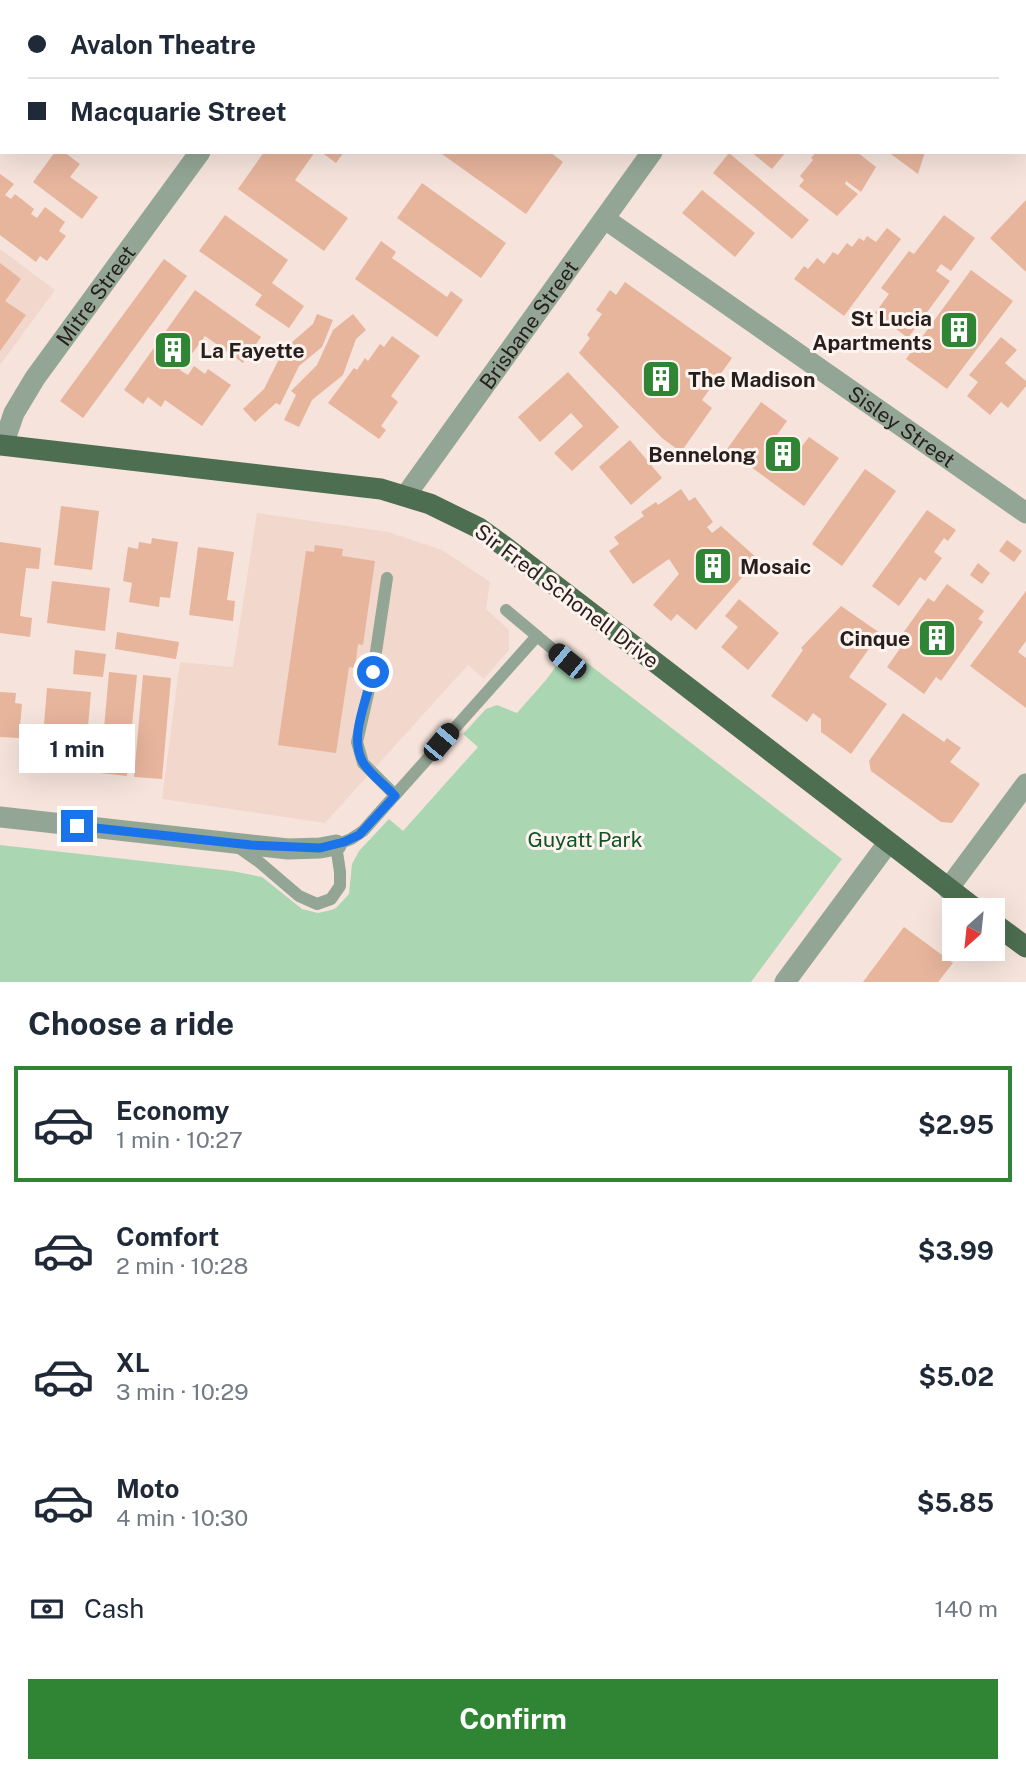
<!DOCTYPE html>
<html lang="en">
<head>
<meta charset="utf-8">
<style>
  body { margin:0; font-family:"Public Sans",sans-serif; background:#f2f2f3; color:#1f2937; height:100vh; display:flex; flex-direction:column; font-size:26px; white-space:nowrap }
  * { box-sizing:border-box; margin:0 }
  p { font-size:23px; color:#747a83 }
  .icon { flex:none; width:38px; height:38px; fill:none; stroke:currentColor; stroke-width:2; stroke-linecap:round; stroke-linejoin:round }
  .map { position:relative; height:982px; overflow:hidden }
  .details { display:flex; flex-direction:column; background:#fff; flex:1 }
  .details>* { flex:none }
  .top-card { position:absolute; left:0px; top:0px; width:1027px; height:154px; box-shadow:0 7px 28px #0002; display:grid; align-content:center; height:154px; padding:0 28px; background:#fff }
  .needle { width:46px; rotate:207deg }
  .controls { position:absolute; left:942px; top:898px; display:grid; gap:14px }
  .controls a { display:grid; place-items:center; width:63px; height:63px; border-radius:0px; background:#fff; box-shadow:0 7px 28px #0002; font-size:35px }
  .end { position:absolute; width:32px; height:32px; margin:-16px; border:9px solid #1a73e8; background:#fff; box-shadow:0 0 0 4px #fff }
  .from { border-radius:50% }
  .bubble { position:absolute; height:49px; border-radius:0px; background:#fff; box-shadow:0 7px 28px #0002; font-size:23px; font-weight:700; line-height:49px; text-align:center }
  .car { position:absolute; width:21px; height:42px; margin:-21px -10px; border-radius:9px; box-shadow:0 0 5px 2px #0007; background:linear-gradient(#222 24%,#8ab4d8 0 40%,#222 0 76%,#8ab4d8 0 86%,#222 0) }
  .top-card b { display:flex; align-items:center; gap:24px; height:66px; font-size:26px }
  .top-card b+b { border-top:2px solid #e0e1e3 }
  .top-card i { width:18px; height:18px; background:#1f2937 }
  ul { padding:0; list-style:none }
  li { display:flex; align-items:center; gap:21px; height:116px; margin:0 14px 10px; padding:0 14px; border:4px solid transparent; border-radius:0px }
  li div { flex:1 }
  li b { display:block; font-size:26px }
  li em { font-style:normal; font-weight:700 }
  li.selected { border-color:#2f8534 }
  li>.icon { width:63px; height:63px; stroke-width:1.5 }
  h2 { padding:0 28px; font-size:32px; line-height:84px }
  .pay { display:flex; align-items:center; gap:18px; height:77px; padding:0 28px; font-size:26px }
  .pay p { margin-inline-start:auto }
  .primary-button { display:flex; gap:14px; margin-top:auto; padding:14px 28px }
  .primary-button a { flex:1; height:80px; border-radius:0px; background:#2f8534; color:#fff; font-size:28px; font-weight:700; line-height:80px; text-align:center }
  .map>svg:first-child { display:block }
</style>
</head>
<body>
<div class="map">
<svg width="1026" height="982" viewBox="0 0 1026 982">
  <rect width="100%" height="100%" fill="#f6e4dc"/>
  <g fill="#f1d7cc">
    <polygon points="0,249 55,290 0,365"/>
    <polygon points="257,513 388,532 442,550 490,582 486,609 509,630 509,650 484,679 468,665 325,823 162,799 180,662 233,667"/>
  </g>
  <polygon fill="#aad6b2" points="569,649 842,859 751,982 0,982 0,845 232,871 262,877 302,909 318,913 331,910 336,908 349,894 352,864 359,851 389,819 403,831 478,747 463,734 486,709 497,705 517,713 546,680"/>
  <g fill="#e7b49c">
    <polygon points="55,152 64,152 80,164 70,177 98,197 82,219 33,182"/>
    <polygon points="264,152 315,152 295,180 348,218 324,251 238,189"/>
    <polygon points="321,152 344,152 336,163"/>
    <polygon points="439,152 550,152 563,162 526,214"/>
    <polygon points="751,152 786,152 772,169"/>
    <polygon points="816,152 857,152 876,167 861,192 846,181 845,184 858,194 837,216 799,186 804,180 800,176 813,160 811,158"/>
    <polygon points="888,152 925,152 918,174"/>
    <polygon points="729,153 809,220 792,239 713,173"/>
    <polygon points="0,174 14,184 5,195 11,199 15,194 34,209 31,214 37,218 45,207 65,222 59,231 66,236 47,261 40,256 36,262 0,235"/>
    <polygon points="422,183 506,243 481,278 397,218"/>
    <polygon points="702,190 755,233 735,257 682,213"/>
    <polygon points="1026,200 1026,272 990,238"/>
    <polygon points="225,215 288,260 272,283 304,306 289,328 255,305 262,295 199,251"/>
    <polygon points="944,215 975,238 951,271 941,264 936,271 950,281 908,338 875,313 889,294 881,288 909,251 914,254"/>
    <polygon points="887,228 901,239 844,316 794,279 804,266 808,269 817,258 824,264 833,252 838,255 847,243 852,247 859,238 864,241 867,236 876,242"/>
    <polygon points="381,241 396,252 392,258 447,297 451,291 463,300 437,337 355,279"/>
    <polygon points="164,259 187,276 83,418 60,401"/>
    <polygon points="0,263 21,279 5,301 26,315 0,351"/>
    <polygon points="971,270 1013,301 947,389 906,359"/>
    <polygon points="625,282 732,358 702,400 712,408 681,452 662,438 579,353 590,338 587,335 602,314 596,310 610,290 616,295"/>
    <polygon points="195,290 261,337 243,363 205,336 180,370 188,375 194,366 205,374 208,369 231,385 202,426 165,400 161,407 148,397 143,404 124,390"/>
    <polygon points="317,314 333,320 322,347 299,366 280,405 276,403 255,422 243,409 264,389 284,349 313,324"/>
    <polygon points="353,314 366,330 356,339 343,375 312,400 299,427 284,420 296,395 291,391 317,365 333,330"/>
    <polygon points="392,336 420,356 391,396 398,402 381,426 386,430 379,439 328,403 354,368 357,370 365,358 368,361 380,344 384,347"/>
    <polygon points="1001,337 1017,350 1005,363 1026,381 1026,386 1008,408 1001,402 990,415 967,396 978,382 969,375"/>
    <polygon points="568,372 619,427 572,471 554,453 583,426 571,413 540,442 518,417"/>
    <polygon points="761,402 787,421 777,435 799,450 809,437 839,458 804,506 727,449"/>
    <polygon points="630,440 662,478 631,505 599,467"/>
    <polygon points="865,469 896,491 842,566 812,544"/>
    <polygon points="681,489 689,501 695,497 713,522 707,527 712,533 721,526 758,559 696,630 677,614 671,621 653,605 679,574 669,559 633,584 609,551 619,544 614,537 644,516 641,512 656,502 658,505"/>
    <polygon points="61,506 99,511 92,570 54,565"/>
    <polygon points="927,510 956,530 948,541 944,538 934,552 942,558 925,581 920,577 899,606 872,586"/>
    <polygon points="152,538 178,542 170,598 160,597 159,607 129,602 132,583 123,581 128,547 138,549 139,542 151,544"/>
    <polygon points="1007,540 1022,551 1014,562 999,551"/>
    <polygon points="0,542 41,548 39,569 26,568 20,616 32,618 30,637 0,633"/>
    <polygon points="315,545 343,549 342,556 375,561 363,645 358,644 355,668 349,667 336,753 278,745 306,551 314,552"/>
    <polygon points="198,547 234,552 227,600 235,601 233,621 189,615"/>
    <polygon points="978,563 990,573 982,584 970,575"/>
    <polygon points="52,581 110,588 105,631 47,623"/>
    <polygon points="947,584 984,611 978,619 983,622 941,681 936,677 924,694 887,667 906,640 901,636 928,598 934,602"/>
    <polygon points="1026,591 1026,641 1018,652 1026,658 1026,708 970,666"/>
    <polygon points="739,599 779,633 748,670 721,647 738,627 725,616"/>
    <polygon points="841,606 880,633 849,677 887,704 851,754 821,732 821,719 813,713 807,722 771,696 803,650 801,648"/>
    <polygon points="117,632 179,642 176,659 115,649"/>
    <polygon points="75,650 106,654 103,677 73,674"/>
    <polygon points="109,672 137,675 127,776 100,773"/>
    <polygon points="143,675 171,678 162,779 134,777"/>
    <polygon points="47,688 91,692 87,739 74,738 72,752 42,749"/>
    <polygon points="0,692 16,693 15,703 22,704 19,738 0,737"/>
    <polygon points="903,713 944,742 947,738 961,748 950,762 980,784 952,823 941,822 871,771 869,761"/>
    <polygon points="904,927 953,963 938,982 863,982"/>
  </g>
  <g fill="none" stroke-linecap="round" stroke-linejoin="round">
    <g stroke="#93a695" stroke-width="12">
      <polyline points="387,578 373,672 357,742 363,763 395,795"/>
      <polyline points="506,610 567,661"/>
      <polyline points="238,847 258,861 299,896 317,904 331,899 340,886 340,872 336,845 351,839 363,831 537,636"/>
    </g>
    <g stroke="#93a695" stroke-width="21">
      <polyline points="976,0 980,2"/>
      <polyline points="310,2 311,0"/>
      <polyline points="756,2 758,0"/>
      <path id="s1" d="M605 219 1026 513"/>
      <path id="s2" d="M3 445 14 413 35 378 200 152"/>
      <path id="s3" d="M406 495 652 152"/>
      <polyline points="0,817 288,849 320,848 336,845"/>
      <polyline points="948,889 1026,784"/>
      <polyline points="785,982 888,843"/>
    </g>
    <g stroke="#4d6e51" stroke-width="21">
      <polyline points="0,445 381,489 430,504 479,528 504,546 977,910"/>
      <polyline points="992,922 1026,947"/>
    </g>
  </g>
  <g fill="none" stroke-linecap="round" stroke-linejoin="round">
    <path stroke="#1a73e8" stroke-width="9" d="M77 826 251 845 320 848 344 842 359 835 395 796C385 785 372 776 364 764 347 738 368 699 373 672"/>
  </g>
  <defs>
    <g id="building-square" transform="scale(2.0125)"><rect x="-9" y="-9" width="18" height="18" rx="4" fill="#2f8534" stroke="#fef3ee"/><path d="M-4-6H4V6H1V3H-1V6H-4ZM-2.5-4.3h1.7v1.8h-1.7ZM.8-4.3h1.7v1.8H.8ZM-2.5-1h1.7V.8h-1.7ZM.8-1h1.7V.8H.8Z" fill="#fff"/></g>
  </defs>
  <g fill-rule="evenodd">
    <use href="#building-square" x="959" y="330"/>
    <use href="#building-square" x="173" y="350"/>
    <use href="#building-square" x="661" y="379"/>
    <use href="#building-square" x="783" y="454"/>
    <use href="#building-square" x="713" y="566"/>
    <use href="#building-square" x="937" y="638"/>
  </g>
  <g text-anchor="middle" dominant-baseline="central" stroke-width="6" stroke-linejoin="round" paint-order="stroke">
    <g font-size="21" fill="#261f1c" stroke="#fef3ee">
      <text stroke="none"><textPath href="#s2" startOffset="177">Mitre Street</textPath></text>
      <text stroke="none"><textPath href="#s3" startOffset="210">Brisbane Street</textPath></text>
      <text stroke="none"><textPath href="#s1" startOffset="362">Sisley Street</textPath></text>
      <text transform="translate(567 596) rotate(37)">Sir Fred Schonell Drive</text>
    </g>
    <g font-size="21" font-weight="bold" fill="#261f1c" stroke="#fef3ee" text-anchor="end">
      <text x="932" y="318">St Lucia<tspan x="932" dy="24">Apartments</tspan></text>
      <text x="200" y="350" text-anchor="start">La Fayette</text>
      <text x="688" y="379" text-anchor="start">The Madison</text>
      <text x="756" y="454">Bennelong</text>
      <text x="740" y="566" text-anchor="start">Mosaic</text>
      <text x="910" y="638">Cinque</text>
    </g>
    <g font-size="21" fill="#0f5427" stroke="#fef3ee">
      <text x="585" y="839">Guyatt Park</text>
    </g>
  </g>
</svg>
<div class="controls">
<a><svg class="needle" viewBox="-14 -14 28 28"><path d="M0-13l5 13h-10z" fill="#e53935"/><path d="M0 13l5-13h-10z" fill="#747a83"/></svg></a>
</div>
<i class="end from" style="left:373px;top:672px"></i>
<i class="end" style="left:77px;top:826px"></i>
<div class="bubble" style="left:19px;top:724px;width:116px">1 min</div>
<i class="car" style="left:567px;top:661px;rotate:309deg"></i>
<i class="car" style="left:441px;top:742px;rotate:40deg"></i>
<div class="top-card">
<b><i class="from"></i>Avalon Theatre</b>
<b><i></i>Macquarie Street</b>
</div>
</div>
<section class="details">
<h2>Choose a ride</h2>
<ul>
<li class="selected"><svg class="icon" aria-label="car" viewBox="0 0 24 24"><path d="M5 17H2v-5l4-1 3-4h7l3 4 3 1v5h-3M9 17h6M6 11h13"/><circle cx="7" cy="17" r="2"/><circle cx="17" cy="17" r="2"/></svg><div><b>Economy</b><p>1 min · 10:27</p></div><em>$2.95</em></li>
<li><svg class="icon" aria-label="car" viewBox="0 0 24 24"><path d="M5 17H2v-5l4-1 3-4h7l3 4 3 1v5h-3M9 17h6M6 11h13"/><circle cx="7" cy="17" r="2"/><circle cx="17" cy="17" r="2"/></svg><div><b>Comfort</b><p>2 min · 10:28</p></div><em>$3.99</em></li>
<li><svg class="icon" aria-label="car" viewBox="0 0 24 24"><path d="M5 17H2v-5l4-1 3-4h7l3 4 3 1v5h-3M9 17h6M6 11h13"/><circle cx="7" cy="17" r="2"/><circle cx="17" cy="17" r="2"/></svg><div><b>XL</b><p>3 min · 10:29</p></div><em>$5.02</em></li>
<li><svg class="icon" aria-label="car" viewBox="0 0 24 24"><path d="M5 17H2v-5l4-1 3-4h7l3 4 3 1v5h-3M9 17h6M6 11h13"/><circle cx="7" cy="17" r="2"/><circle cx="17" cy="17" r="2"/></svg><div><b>Moto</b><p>4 min · 10:30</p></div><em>$5.85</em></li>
</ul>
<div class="pay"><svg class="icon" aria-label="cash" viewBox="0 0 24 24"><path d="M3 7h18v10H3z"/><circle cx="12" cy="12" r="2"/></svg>Cash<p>140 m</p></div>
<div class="primary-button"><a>Confirm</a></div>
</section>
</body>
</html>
